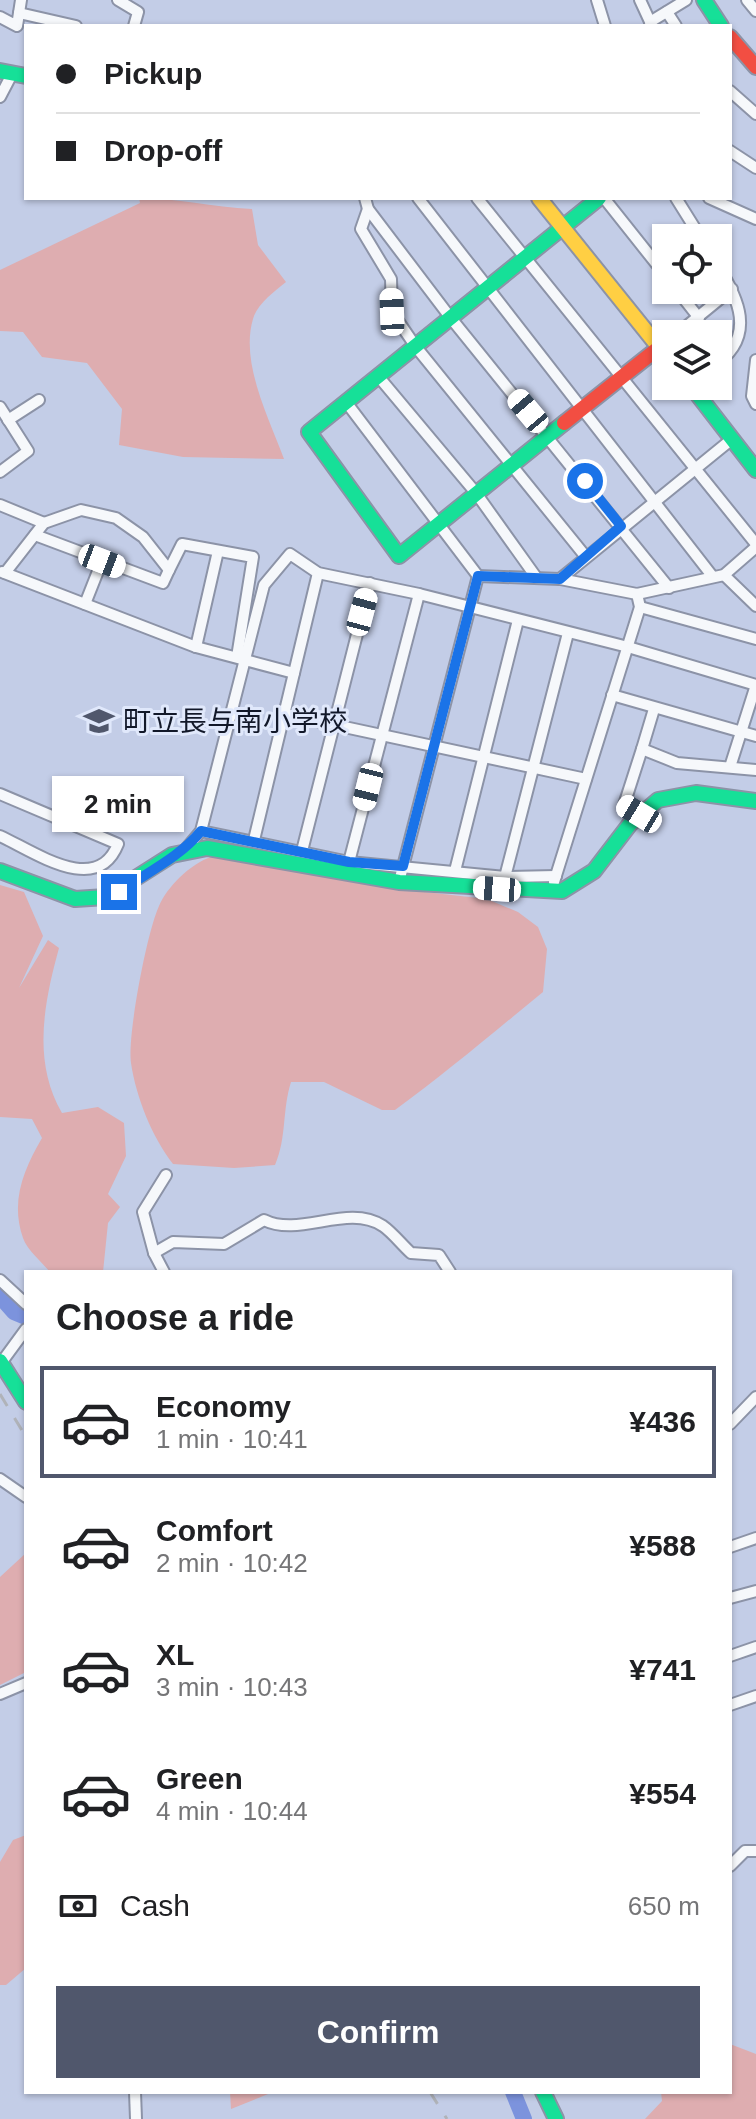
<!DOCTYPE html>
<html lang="en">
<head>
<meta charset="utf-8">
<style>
  body { margin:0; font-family:Helvetica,"Noto Sans JP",sans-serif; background:#f2f2f2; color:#202124; height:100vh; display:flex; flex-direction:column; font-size:30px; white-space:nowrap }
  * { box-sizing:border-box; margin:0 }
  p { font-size:26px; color:#757577 }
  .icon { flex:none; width:44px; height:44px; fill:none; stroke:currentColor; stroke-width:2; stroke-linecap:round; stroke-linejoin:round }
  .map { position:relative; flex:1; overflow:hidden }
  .details { position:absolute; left:24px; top:1270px; width:708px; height:824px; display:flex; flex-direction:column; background:#fff; border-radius:0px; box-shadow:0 2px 6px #0004 }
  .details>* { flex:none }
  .banner { position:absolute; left:24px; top:24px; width:708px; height:176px; border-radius:0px; box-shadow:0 2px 6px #0004; display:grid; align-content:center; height:176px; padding:0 32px; background:#fff }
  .controls { position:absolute; left:652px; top:224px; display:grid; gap:16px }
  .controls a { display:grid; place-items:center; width:80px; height:80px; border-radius:0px; background:#fff; box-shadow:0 2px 6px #0004; font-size:40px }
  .end { position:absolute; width:36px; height:36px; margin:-18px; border:10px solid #1a73e8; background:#fff; box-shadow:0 0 0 4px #fff }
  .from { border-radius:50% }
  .bubble { position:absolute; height:56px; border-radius:0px; background:#fff; box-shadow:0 2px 6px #0004; font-size:26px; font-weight:600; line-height:56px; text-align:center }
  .car { position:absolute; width:24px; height:48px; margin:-24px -12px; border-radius:10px; box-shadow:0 0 6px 2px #0007; background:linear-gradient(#fff 24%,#345 0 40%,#fff 0 76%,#345 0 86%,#fff 0) }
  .banner b { display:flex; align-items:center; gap:28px; height:76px; font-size:30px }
  .banner b+b { border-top:2px solid #e0e0e0 }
  .banner i { width:20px; height:20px; background:#202124 }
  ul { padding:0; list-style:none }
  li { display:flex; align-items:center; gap:24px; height:112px; margin:0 16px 12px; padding:0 16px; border:4px solid transparent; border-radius:0px }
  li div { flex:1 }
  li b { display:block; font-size:30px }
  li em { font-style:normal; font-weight:600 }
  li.selected { border-color:#50576c }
  li>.icon { width:72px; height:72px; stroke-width:1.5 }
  h2 { padding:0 32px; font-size:36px; line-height:96px }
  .pay { display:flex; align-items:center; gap:20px; height:88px; padding:0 32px; font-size:30px }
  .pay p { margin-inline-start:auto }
  .button { display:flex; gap:16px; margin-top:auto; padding:16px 32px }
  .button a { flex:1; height:92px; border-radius:0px; background:#50576c; color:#fff; font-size:32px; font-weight:600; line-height:92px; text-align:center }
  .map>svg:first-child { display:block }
</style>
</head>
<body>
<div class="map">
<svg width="756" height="2119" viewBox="0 0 756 2119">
  <rect width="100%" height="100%" fill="#c3cde7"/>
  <g fill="#deadb0">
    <path d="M139 198C176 198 213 207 252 209L258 245 286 282C274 292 257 304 253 319 240 363 269 418 284 459L183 457 119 445 122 409 87 363 42 357 23 332 0 331V270L140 203Z"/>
    <path d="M248 855 370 871 416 891 487 899 518 912 538 927 547 949 543 992C494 1032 446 1073 395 1110H382L324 1082H291C282 1110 287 1137 275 1165L234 1168 173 1164C152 1137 136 1097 131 1063 127 1036 147 932 159 906 167 887 190 864 211 857 222 854 237 856 248 855Z"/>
    <path d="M0 885 24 892 43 936 19 988 48 940 59 948C44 1003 32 1061 62 1113L98 1107 124 1123 126 1156 108 1194 120 1207 108 1223 103 1272H50C42 1262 27 1250 23 1238 10 1201 24 1169 42 1138L32 1119 0 1117Z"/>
    <polygon points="26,1553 26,1672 0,1685 0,1577"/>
    <polygon points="26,1835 26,1968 6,1985 0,1985 0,1862 13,1840"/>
    <polygon points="730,2044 756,2054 756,2119 645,2119 662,2101 661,2092 730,2092"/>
    <polygon points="230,2092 273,2092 231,2109"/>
  </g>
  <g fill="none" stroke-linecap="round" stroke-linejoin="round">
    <g stroke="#7c93dd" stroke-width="16">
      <polyline points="0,1296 14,1312 26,1317"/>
      <polyline points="513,2092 524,2119"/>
    </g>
    <g stroke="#8c93a7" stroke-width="14">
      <g id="street">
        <polyline points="118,0 138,12 134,26"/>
        <polyline points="597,0 605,26"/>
        <polyline points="640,0 652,26"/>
        <polyline points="747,0 756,11"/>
        <polyline points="667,12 676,26"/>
        <polyline points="19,13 76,26"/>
        <polyline points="0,17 17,26 21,0"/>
        <polyline points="650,22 686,0"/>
        <polyline points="730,91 756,114"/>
        <polyline points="0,97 12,74"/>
        <polyline points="730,151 756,168"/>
        <polyline points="365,198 368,209 450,317 669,588"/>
        <polyline points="418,198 713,577"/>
        <polyline points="477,198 756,544"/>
        <polyline points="604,198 666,276"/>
        <polyline points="676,198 701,238"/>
        <polyline points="709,198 756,219"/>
        <polyline points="368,209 361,229 391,279 392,312 416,347 586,557"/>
        <path d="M718 266C739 299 755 335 718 363"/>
        <polyline points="677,290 699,318"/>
        <polyline points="677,334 732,289"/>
        <polyline points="756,360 752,396 756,404"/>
        <polyline points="378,376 476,493 536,577"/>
        <polyline points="346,402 478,576"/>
        <polyline points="0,407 28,451 0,472"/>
        <polyline points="8,420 39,400"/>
        <polyline points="0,505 44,523"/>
        <polyline points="35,535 163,583 169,570"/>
        <polyline points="2,572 196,647 294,673"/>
        <polyline points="5,573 44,523 81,510 116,518 143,537 169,570 182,544 253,557 237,657"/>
        <polyline points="724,575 756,606"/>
        <polyline points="560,579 732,439"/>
        <polyline points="85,604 102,561"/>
        <polyline points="640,607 756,639"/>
        <polyline points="196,647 218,551"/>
        <polyline points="612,695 756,736"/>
        <polyline points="654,709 642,749 677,763 756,770"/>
        <polyline points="284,714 586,779"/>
        <polyline points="730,767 756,685"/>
        <path d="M0 794 118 844C97 897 35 852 0 836"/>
        <polyline points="639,814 624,805 642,749"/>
        <polyline points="201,831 349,862 505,877 556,876"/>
        <polyline points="254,840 318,573"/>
        <polyline points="185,850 201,831 264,585 290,554 318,573 419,594 628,647 756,685"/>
        <polyline points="302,851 370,583"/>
        <polyline points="349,862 419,594"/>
        <polyline points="455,871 518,620"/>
        <polyline points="505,877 568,633"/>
        <polyline points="399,882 478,576 560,579 637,594 724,575 756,547"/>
        <polyline points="554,882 640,607 637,594"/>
        <path d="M154 1253 173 1242 224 1244 264 1220C300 1238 347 1203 383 1226 393 1233 402 1245 411 1253L439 1255 450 1272"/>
        <polyline points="164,1272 154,1253 143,1212 166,1175"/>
        <polyline points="0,1280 26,1304"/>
        <polyline points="1,1363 26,1329"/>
        <polyline points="730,1424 756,1397"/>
        <polyline points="0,1479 26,1497"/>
        <polyline points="730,1547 756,1538"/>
        <polyline points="730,1598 756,1591"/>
        <polyline points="730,1656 756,1647"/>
        <polyline points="0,1694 26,1683"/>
        <polyline points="730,1705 756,1696"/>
        <polyline points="730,1866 745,1851 756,1851"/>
        <polyline points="135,2092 136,2119"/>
      </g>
    </g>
    <g stroke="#8c93a7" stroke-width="18">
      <g id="fast">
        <polyline points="704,0 721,26"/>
        <polyline points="0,71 26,76"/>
        <polyline points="691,386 756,470"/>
        <polyline points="564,423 399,556 309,432 599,198"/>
        <polyline points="0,871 75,899 106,897 172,855 207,848 399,882 562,891 594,871 630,824 658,800 696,793 756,801"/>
        <polyline points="0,1361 26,1402"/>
        <polyline points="543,2092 556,2119"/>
      </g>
    </g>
    <g stroke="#8c93a7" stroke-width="18">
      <polyline id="slow" points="539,198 666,356"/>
    </g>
    <g stroke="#8c93a7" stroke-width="18">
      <g id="jam">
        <polyline points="730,37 756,67"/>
        <polyline points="564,423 666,342"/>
      </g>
    </g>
    <use href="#street" stroke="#f6f8fb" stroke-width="10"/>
    <use href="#fast" stroke="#16e098" stroke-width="14"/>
    <use href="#slow" stroke="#ffcf43" stroke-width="14"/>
    <use href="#jam" stroke="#f24e42" stroke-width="14"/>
    <g stroke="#b0b3b9" stroke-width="3" stroke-dasharray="14 14" stroke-linecap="butt">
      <polyline points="0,1394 26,1437"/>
      <polyline points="430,2092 447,2119"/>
    </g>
  </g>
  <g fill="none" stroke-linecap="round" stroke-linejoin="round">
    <path stroke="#1a73e8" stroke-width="10" d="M119 892C146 873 180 857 201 831L349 862 403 866 478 576 560 579 621 526 585 481"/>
  </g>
  <defs>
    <g id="school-bare" transform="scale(2.4)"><path d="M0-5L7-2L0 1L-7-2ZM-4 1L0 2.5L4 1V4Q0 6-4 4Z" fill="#50576c" stroke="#e0e8fb" stroke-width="2.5" paint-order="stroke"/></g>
  </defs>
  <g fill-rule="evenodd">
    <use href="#school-bare" x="99" y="721"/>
  </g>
  <g text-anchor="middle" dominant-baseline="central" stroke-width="6" stroke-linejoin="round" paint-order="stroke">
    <g font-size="28" fill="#121829" stroke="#e0e8fb" text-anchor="start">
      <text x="123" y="721">町立長与南小学校</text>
    </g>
  </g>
</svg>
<div class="controls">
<a><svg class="icon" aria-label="locate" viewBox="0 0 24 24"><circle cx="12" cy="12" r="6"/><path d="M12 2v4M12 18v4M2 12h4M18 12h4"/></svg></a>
<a><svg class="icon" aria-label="layers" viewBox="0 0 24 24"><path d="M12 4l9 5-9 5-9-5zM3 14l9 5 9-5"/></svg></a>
</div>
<i class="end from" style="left:585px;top:481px"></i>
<i class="end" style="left:119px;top:892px"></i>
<div class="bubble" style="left:52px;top:776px;width:132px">2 min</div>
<i class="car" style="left:392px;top:312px;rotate:358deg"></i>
<i class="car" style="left:528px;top:411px;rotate:320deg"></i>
<i class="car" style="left:102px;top:561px;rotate:111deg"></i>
<i class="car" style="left:362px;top:612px;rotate:15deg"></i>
<i class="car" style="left:368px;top:787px;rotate:194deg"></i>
<i class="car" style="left:639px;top:814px;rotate:301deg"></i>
<i class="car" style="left:497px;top:889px;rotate:274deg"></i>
<div class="banner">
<b><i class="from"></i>Pickup</b>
<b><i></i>Drop-off</b>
</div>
<section class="details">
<h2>Choose a ride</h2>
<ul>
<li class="selected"><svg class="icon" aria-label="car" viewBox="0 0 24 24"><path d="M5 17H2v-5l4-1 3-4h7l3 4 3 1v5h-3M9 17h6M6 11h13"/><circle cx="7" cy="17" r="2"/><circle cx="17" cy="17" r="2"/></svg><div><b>Economy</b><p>1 min · 10:41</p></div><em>¥436</em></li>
<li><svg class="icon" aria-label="car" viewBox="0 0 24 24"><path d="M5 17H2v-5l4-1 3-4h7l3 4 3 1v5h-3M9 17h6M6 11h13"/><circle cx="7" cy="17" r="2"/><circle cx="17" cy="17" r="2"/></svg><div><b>Comfort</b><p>2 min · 10:42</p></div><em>¥588</em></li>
<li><svg class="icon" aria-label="car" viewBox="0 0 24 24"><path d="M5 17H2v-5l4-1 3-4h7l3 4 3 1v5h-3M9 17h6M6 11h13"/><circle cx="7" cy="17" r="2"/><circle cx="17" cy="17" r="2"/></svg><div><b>XL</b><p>3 min · 10:43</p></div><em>¥741</em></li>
<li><svg class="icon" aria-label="car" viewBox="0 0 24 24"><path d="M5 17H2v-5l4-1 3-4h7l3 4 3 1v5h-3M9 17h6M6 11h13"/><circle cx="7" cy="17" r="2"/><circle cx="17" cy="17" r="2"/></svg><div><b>Green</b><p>4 min · 10:44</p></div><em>¥554</em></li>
</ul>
<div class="pay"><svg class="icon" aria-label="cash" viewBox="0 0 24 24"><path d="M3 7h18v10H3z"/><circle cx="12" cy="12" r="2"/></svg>Cash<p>650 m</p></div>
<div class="button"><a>Confirm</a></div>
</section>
</div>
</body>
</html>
